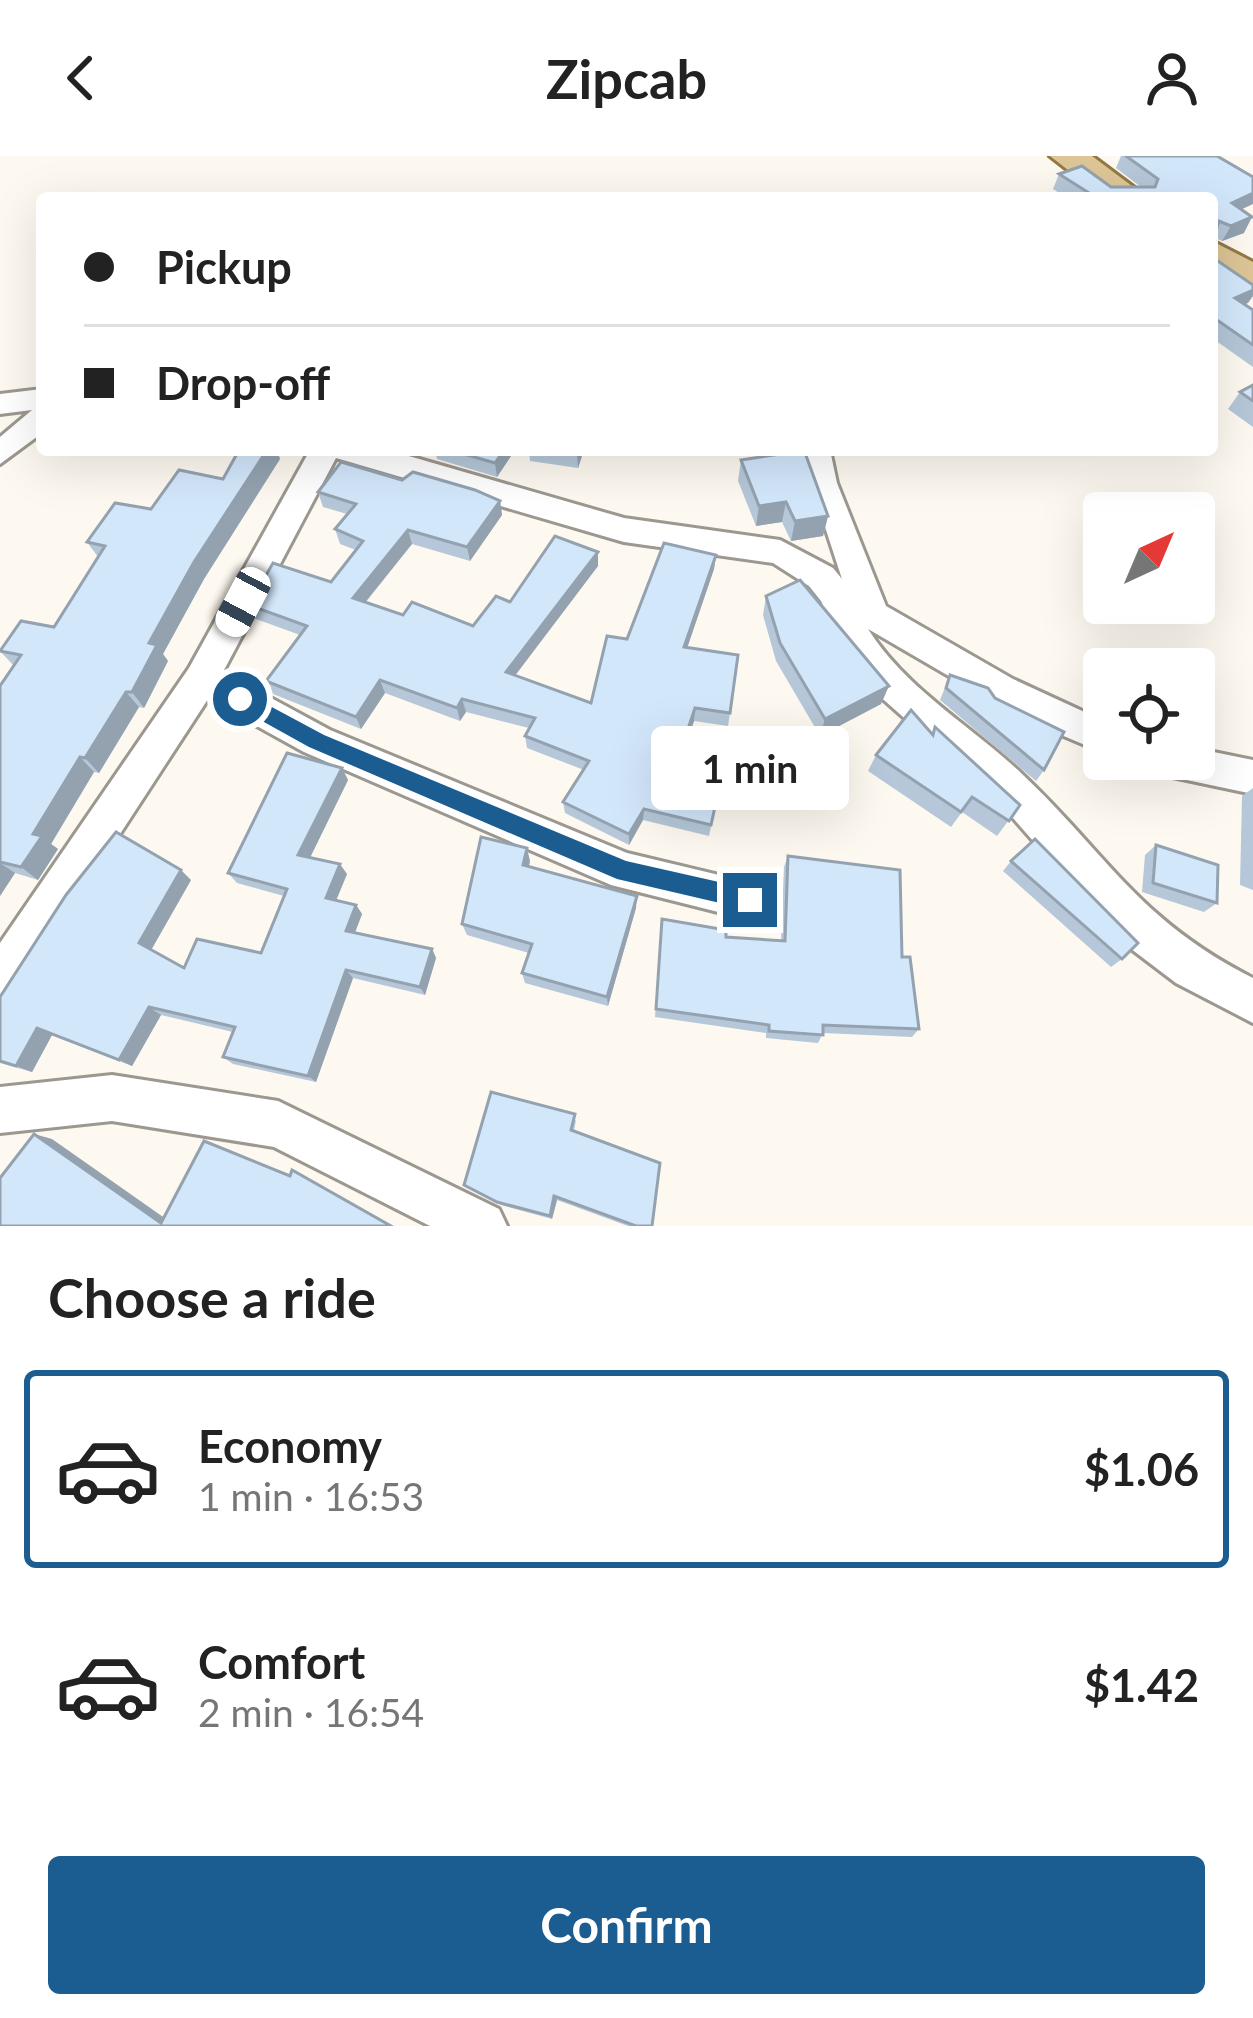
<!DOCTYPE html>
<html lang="en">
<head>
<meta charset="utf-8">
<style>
  body { margin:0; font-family:Lato,sans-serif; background:#f2f2f2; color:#222; height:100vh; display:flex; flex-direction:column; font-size:45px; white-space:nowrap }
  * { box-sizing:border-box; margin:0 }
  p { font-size:39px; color:#767676 }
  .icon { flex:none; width:66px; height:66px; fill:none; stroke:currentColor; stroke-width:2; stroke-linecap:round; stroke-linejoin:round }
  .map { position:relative; height:1070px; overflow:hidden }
  .panel { display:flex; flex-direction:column; background:#fff; flex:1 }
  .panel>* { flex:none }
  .top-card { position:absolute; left:36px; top:36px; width:1182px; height:264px; border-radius:12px; box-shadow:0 12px 48px #0002; display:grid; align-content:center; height:264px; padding:0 48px; background:#fff }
  .needle { width:78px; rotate:44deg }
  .buttons { position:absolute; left:1083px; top:336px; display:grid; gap:24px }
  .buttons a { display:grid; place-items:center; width:132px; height:132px; border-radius:12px; background:#fff; box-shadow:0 12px 48px #0002; font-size:60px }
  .end { position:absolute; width:54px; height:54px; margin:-27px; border:15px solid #1b5c91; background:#fff; box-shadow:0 0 0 6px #fff }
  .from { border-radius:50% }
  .bubble { position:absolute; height:84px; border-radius:12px; background:#fff; box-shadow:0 12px 48px #0002; font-size:39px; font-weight:700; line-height:84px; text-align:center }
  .car { position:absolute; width:36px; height:72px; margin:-36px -18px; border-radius:15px; box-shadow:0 0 9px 3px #0007; background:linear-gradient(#fff 24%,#345 0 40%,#fff 0 76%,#345 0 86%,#fff 0) }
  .top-card b { display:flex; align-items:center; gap:42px; height:114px; font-size:45px }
  .top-card b+b { border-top:3px solid #e0e0e0 }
  .top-card i { width:30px; height:30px; background:#222 }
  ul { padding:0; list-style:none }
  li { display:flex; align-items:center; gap:36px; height:198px; margin:0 24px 18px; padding:0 24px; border:6px solid transparent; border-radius:12px }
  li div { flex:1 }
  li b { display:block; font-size:45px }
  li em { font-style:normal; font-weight:700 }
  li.on { border-color:#1b5c91 }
  li>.icon { width:108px; height:108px; stroke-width:1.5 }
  h2 { padding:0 48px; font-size:54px; line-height:144px }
  .button { display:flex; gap:24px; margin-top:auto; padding:24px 48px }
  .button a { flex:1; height:138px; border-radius:12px; background:#1b5c91; color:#fff; font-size:48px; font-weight:700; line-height:138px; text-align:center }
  header { display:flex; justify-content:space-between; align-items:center; height:156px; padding:0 48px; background:#fff; font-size:54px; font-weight:700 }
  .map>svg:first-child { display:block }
</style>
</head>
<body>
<header><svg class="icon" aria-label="back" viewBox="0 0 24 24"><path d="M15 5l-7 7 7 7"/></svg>Zipcab<svg class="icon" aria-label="person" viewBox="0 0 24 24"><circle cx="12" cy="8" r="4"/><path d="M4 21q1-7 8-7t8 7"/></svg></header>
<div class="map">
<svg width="1253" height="1070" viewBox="0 0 1253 1070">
  <rect width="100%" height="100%" fill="#fef9f0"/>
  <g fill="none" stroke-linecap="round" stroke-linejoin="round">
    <g stroke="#9c978f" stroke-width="6">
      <g id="minor">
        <polygon points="42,233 42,277 0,308 0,281 32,254 0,258 0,238"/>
        <path d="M310 294H388L624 362 780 384 833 412 842 423 800 294H830L837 327 886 450 1013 523 1104 565V597L1021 562 868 473C907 534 969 568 1021 617 1108 699 1138 764 1253 822V867L1176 827 1122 786 998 645 876 537 838 483 821 445 809 430 773 407 624 386 336 302 223 516 330 574 627 697 765 730 771 744 765 758 750 764 611 729 304 596 208 543 15 839 0 846V787L189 512Z"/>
        <polygon points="1194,592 1253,604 1253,638 1168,620 1155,615 1149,603 1194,603"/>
        <polygon points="112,919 278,945 499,1053 507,1070 430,1070 274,991 112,965 0,977 0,931"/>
      </g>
    </g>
    <g stroke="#937844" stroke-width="6">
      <g id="primary">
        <polygon points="1050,0 1092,0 1148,42 1104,42"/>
        <polygon points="1212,85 1253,106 1253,136 1212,115"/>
      </g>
    </g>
    <use href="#minor" fill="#fff" fill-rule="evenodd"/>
    <use href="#primary" fill="#ddc596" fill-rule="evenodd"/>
  </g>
  <g fill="#b5c7d8">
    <polygon points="1121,0 1217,0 1241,54 1244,77 1222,85 1213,81 1212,42 1067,42 1053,33 1059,18 1111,31 1141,31 1116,12"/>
    <polygon points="1212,101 1253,129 1253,140 1245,149 1253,154 1253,211 1212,182"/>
    <polygon points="1253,229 1253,271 1228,253 1240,236"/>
    <polygon points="239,294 277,294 280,303 204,423 163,498 168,505 144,552 139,551 99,617 94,616 51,688 58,693 38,724 15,717 0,740 0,530 14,510 0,495 54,471 98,401 87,386 151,353 223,323"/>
    <polygon points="435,294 513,294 513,297 497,321 437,303"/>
    <polygon points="529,294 584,294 578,312 530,305"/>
    <polygon points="766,294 804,294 828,360 823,380 791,385 782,366 756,370 738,325 741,304 769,300"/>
    <polygon points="402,324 500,345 502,359 470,405 412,388 366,446 403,459 473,470 510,446 598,396 598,410 515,519 591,547 627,483 716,399 714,413 687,492 730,557 728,570 694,565 682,601 724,610 709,680 643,664 629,689 565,657 563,646 584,614 527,592 525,580 529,572 466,556 460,565 385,537 361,573 273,538 266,525 300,479 256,463 249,449 331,426 356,394 340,388 335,373 347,358 323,351 318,336"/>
    <polygon points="766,440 881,548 820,580 776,505 763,459"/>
    <polygon points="950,519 1044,614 1036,625 940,544"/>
    <polygon points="935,571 1020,649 997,680 962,656 951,671 868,615 876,599 932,578"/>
    <polygon points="342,612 348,624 310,701 347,718 336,744 356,749 362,758 355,777 432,793 436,802 425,839 353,822 316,926 233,908 223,901 233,876 161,859 132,910 52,879 32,916 0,907 0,841 191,724 151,794 184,812 261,797 284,740 237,727 228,717"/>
    <polygon points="1253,632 1253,734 1240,729 1242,640"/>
    <polygon points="1156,689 1217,747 1204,756 1142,736 1145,699"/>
    <polygon points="788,700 902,801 919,873 912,881 823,877 818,887 766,882 766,877 655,861 662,763 726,781 781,784 784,711"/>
    <polygon points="530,705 529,710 636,752 608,850 525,827 522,817 529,797 467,779 462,768"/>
    <polygon points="1011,705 1122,803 1111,811 1003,715"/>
    <polygon points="576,964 574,975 652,1070 628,1070 557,1044 552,1063 501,1049 464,1029"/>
  </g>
  <g fill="#94a2b0">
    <polygon points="1253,37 1253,48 1223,62 1232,47"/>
    <polygon points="1252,61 1244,77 1222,85 1231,70"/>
    <polygon points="1253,134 1253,140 1248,147 1226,157 1235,142"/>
    <polygon points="267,294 277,294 280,303 204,423 163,498 168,505 144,552 132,536 149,487 194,406"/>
    <polygon points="504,294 513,294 513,297 497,321 495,307"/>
    <polygon points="579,294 584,294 578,312 577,298"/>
    <polygon points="500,345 502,359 470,405 467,391"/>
    <polygon points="786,346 782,366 756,370 759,350"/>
    <polygon points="828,360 823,380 791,385 795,365"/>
    <polygon points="408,374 412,388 358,455 353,442"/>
    <polygon points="598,396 598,410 508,529 506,516"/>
    <polygon points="716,399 714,413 683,504 684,491"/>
    <polygon points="380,524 385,537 361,573 356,561"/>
    <polygon points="889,530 881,548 820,580 825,563"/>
    <polygon points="126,536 139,551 99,617 85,602"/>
    <polygon points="462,543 466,556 460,565 457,552"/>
    <polygon points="695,552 694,565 678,612 679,600"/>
    <polygon points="80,601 94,616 51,688 58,693 38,724 21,711 33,678"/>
    <polygon points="342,612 348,624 306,710 298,699"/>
    <polygon points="644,653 643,664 629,689 629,678"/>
    <polygon points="527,692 530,705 526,721 523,709"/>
    <polygon points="0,707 15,717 0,740"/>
    <polygon points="340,708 347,718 333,752 326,742"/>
    <polygon points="181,714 191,724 150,796 139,787"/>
    <polygon points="637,740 636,752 608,850 607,841"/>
    <polygon points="356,749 362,758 352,784 346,775"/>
    <polygon points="432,793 436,802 425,839 420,831"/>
    <polygon points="346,814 353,822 316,926 308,920"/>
    <polygon points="149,851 161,859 132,910 119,904"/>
    <polygon points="37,872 52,879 32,916 16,910"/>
    <polygon points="34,978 52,983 176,1070 161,1067"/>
    <polygon points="554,1040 557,1044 552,1063 550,1060"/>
  </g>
  <g fill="#d3e7fb" stroke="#94a2b0" stroke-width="3">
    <polygon points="1126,0 1217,0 1253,21 1253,37 1232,47 1252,61 1231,70 1219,65 1216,75 1212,77 1212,42 1097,42 1059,18 1082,10 1111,31 1155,31 1158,23"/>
    <polygon points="1212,101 1253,129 1253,134 1235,142 1253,154 1253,189 1217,164 1212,166"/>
    <polygon points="1253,229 1253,245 1240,236"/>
    <polygon points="239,294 267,294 194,406 149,487 157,489 132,536 126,536 85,602 80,601 33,678 42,680 21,711 0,706 0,530 21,499 0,495 21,465 54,471 105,390 87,386 115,347 151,353 179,314 223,323"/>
    <polygon points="450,294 504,294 495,307"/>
    <polygon points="551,294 579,294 577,298"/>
    <polygon points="778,294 804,294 828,360 795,365 786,346 759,350 741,304 780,298"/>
    <polygon points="341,306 402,324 413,316 475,334 500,345 467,391 408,374 353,442 403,459 412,446 473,470 496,440 510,446 555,380 598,396 506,516 591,547 607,480 627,483 664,387 716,399 684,491 738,499 730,557 695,552 679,600 724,610 711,669 644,653 629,678 563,646 589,605 525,580 535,562 462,543 457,552 380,524 356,561 266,525 307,470 249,449 273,407 331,426 363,385 335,373 356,348 318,336"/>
    <polygon points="800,424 889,530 825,563 780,487 766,440"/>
    <polygon points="950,519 988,532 995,542 1064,576 1044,614 946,532"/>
    <polygon points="911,554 933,579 935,571 1020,649 1009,665 972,641 961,656 876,599"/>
    <polygon points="287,597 342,612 298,699 340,708 326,742 356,749 346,775 432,793 420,831 346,814 308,920 223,901 235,871 149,851 119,904 37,872 16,910 0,905 0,841 66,739 116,676 181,714 139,787 184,812 197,783 261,797 287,733 228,717"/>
    <polygon points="481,681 527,692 523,709 637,740 607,841 522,817 532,788 462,768"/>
    <polygon points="1035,683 1138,787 1122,803 1011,705"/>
    <polygon points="1156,689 1218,709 1217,747 1153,727"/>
    <polygon points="788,700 900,714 902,801 910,801 919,873 823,869 823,879 769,875 769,869 656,853 662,763 726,774 726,781 785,785"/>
    <polygon points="491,936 575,958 571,974 660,1007 652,1070 636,1070 554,1040 550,1060 497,1046 464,1029"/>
    <polygon points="34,978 161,1067 204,985 290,1020 292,1014 391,1070 0,1070 0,1022"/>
  </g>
  <polygon fill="#1b5c91" points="240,534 324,579 626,705 750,733 761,744 750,754 617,723 309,591 233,549 230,543"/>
</svg>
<div class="buttons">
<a><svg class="needle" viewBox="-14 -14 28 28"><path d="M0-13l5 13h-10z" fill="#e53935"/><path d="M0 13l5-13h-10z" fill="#767676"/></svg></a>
<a><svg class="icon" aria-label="locate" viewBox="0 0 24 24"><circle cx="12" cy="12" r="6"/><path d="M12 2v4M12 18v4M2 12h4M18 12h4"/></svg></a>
</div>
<i class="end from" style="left:240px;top:543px"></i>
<i class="end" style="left:750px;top:744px"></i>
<div class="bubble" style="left:651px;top:570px;width:198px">1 min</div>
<i class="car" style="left:243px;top:446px;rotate:208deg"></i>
<div class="top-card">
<b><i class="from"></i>Pickup</b>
<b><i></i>Drop-off</b>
</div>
</div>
<section class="panel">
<h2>Choose a ride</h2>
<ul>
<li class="on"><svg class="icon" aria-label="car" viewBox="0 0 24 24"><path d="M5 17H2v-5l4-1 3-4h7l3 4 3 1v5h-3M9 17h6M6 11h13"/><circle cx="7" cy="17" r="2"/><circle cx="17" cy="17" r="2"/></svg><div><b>Economy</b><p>1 min · 16:53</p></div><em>$1.06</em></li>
<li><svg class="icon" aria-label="car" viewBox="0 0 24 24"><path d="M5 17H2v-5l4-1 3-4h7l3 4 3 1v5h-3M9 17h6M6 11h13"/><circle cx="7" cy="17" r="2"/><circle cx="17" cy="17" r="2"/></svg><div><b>Comfort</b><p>2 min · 16:54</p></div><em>$1.42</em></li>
</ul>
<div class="button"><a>Confirm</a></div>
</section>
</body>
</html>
